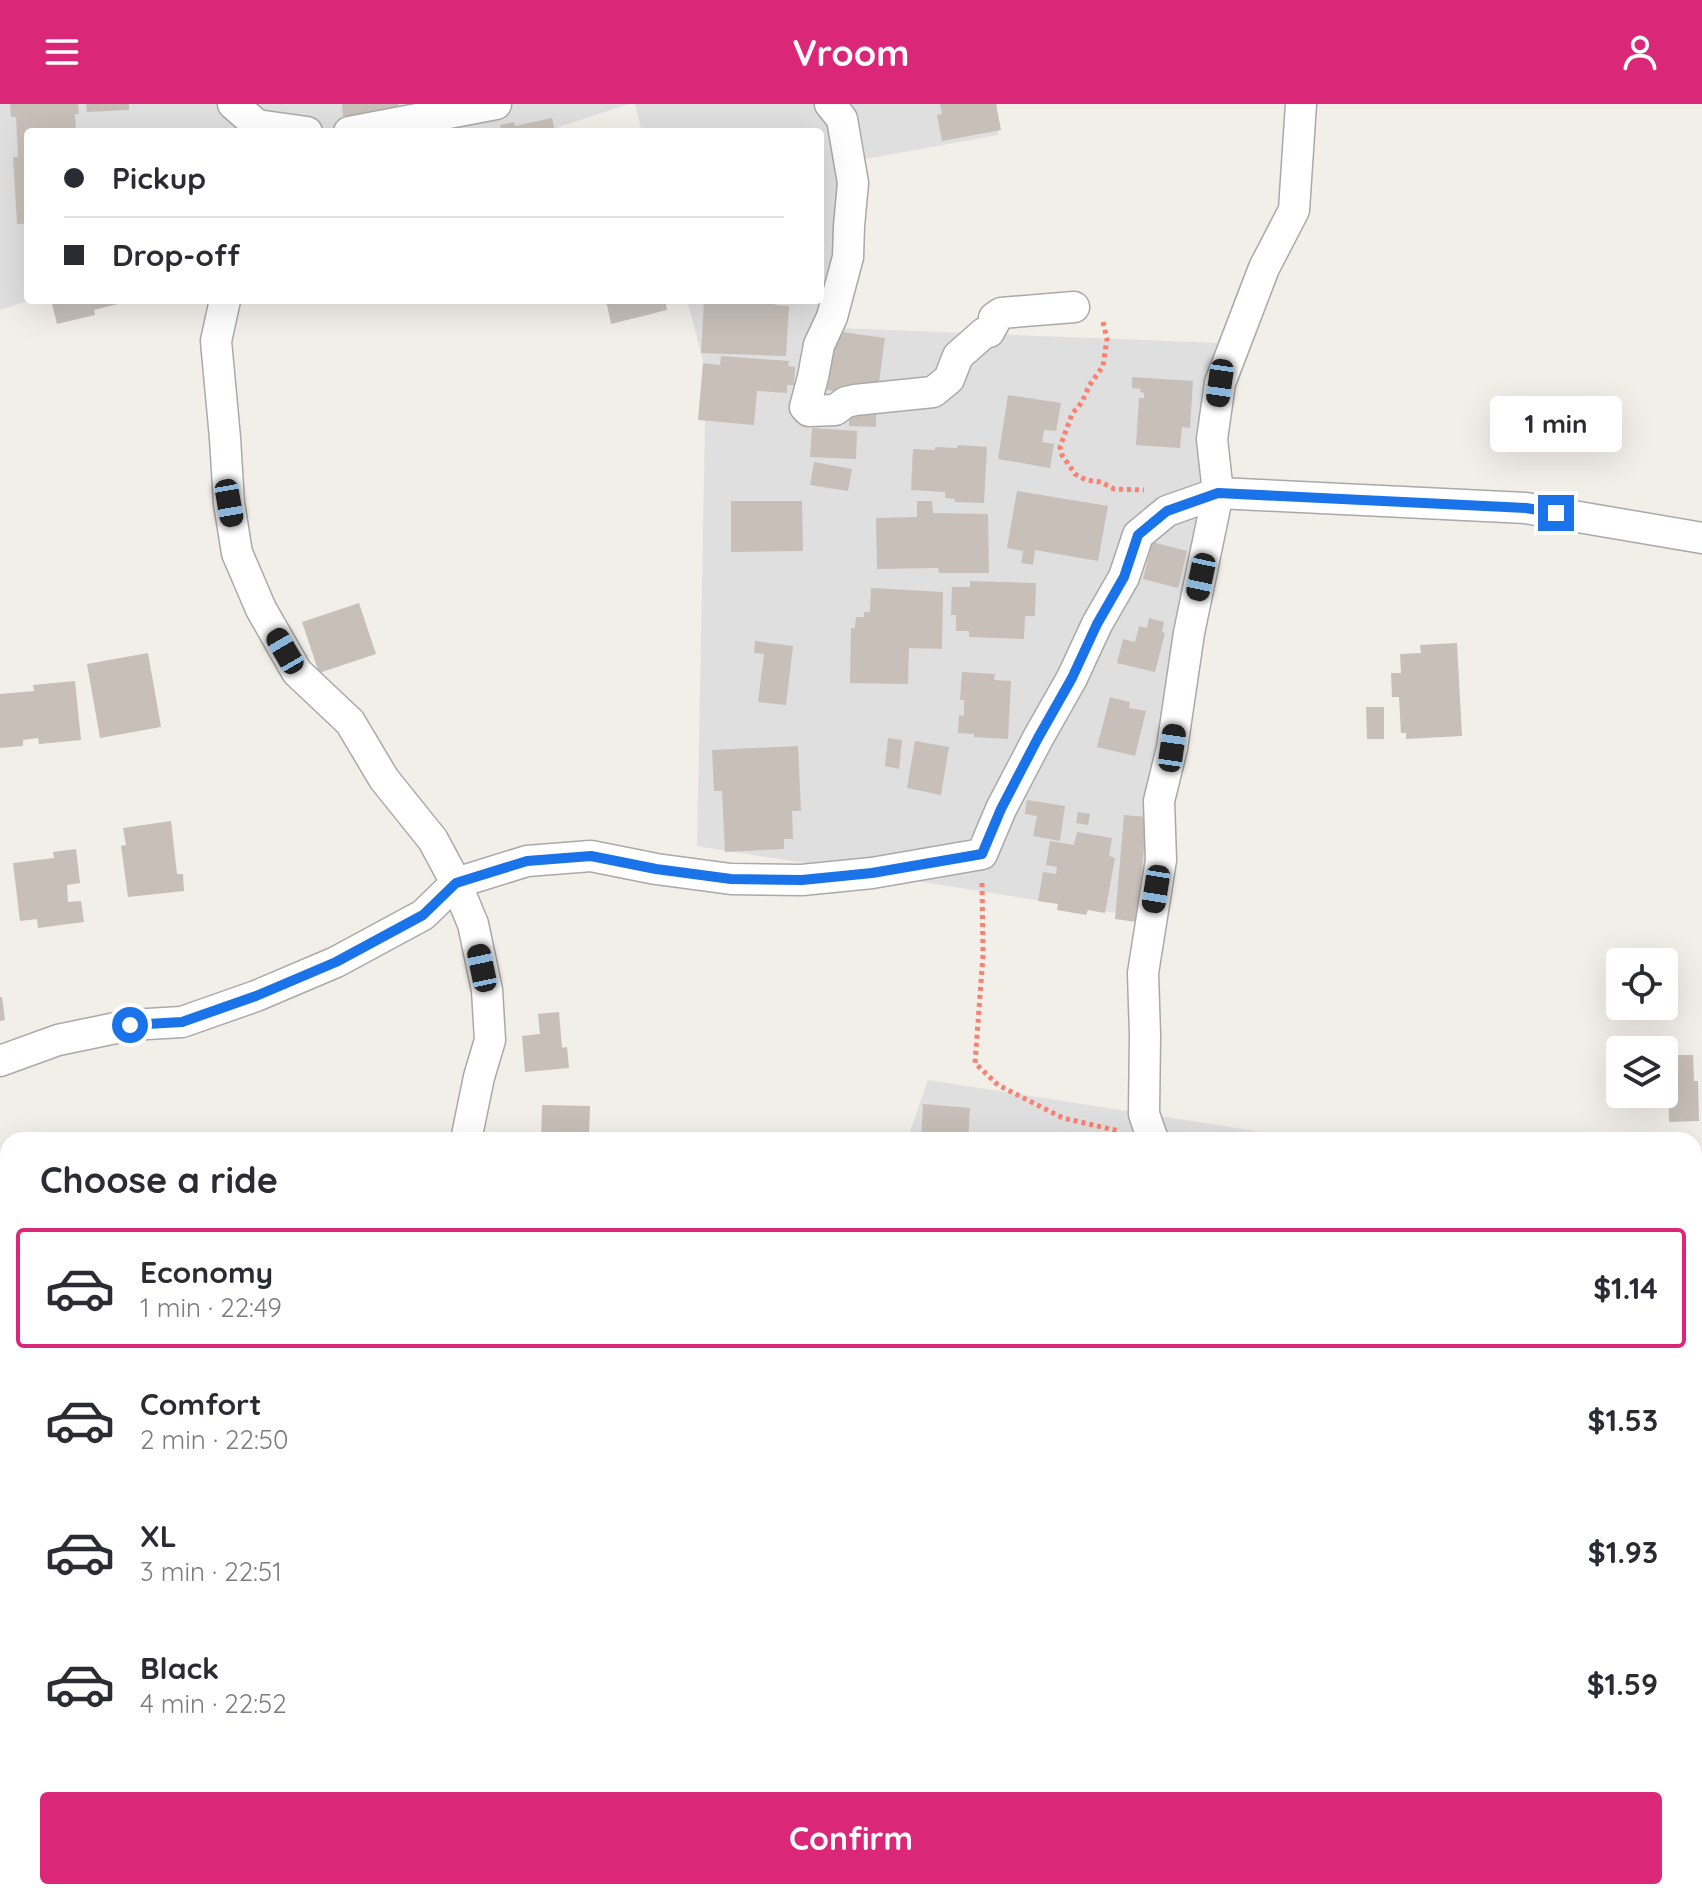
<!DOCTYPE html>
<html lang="en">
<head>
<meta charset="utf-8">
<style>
  body { margin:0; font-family:Quicksand,sans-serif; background:#f7f7f7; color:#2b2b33; height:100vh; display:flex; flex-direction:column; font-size:30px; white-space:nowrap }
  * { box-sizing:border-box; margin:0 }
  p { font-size:26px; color:#7c7c81 }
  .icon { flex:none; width:44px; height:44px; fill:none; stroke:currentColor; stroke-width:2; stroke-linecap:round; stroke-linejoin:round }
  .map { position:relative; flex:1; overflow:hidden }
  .details { position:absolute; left:0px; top:1028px; width:1702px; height:768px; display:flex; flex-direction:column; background:#fff; border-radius:24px 24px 0 0; box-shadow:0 8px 32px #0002 }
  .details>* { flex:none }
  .banner { position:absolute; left:24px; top:24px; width:800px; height:176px; border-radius:8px; box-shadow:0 8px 32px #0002; display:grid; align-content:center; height:176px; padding:0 40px; background:#fff }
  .fabs { position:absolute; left:1606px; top:844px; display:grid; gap:16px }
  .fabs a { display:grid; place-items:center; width:72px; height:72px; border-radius:8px; background:#fff; box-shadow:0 8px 32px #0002; font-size:40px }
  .end { position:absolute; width:36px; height:36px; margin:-18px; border:10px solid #1a73e8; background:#fff; box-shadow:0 0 0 4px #fff }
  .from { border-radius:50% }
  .bubble { position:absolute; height:56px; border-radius:8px; background:#fff; box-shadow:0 8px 32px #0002; font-size:26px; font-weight:700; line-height:56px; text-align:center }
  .car { position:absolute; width:24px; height:48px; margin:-24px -12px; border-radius:10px; box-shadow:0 0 6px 2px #0007; background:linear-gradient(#222 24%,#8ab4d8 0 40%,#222 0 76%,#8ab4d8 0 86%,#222 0) }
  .banner b { display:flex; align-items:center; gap:28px; height:76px; font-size:30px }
  .banner b+b { border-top:2px solid #e1e1e2 }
  .banner i { width:20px; height:20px; background:#2b2b33 }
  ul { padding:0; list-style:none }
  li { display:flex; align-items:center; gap:24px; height:120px; margin:0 16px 12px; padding:0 24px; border:4px solid transparent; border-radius:8px }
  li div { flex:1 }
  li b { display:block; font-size:30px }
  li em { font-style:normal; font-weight:700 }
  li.active { border-color:#db2777 }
  li>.icon { width:72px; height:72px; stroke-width:1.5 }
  h2 { padding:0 40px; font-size:36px; line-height:96px }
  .primary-button { display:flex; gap:16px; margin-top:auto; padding:16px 40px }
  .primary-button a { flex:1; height:92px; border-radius:8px; background:#db2777; color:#fff; font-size:32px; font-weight:700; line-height:92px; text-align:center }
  header { display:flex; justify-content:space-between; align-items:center; height:104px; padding:0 40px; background:#db2777; color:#fff; font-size:36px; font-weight:700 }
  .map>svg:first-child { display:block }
</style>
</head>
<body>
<header><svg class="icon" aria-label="menu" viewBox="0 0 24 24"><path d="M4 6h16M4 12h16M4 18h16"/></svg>Vroom<svg class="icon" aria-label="person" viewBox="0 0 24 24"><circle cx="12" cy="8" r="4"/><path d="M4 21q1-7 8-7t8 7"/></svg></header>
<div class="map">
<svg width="1702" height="1796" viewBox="0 0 1702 1796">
  <rect width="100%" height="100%" fill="#f2efe9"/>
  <g fill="#e0dfdf">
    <polygon points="0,0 629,0 544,28 28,28 28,196 31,196 0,206"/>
    <polygon points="635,0 997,0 998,31 854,57 838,224 1219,239 1142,813 697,742 706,268 687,196 820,196 820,28 642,28"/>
    <polygon points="928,976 1314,1036 907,1036"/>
  </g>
  <g fill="#c7bfb8">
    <polygon points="10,0 78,0 79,10 75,10 76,28 28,28 28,120 17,120 13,53 18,53 16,13 11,13"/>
    <polygon points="86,0 129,0 129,6 87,8"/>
    <polygon points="342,0 398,0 398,6 343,12"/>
    <polygon points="940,0 996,0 1001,26 942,37 937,11 942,10"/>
    <polygon points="552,14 555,28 501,28 500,21 514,18 515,22"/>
    <polygon points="51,196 121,196 122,199 94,206 95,211 57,220"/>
    <polygon points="606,196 665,196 667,206 611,220"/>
    <polygon points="704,196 775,198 775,201 789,202 786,252 701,249"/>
    <polygon points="835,227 885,234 877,293 827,286"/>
    <polygon points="721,252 789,257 788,262 795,263 794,281 787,281 787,289 757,287 754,321 698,316 703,259 720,261"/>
    <polygon points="1132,273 1193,277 1190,324 1182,323 1180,344 1136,341 1139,294 1144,294 1144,289 1140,288 1141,285 1132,284"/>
    <polygon points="1008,291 1061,299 1056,327 1044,326 1042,338 1054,340 1050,364 998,355"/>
    <polygon points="849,303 876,304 876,323 849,322"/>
    <polygon points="812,324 857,327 856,355 810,353"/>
    <polygon points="958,341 987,343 984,399 954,398 955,395 945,394 945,388 911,386 913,345 935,346 935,343 957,344"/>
    <polygon points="814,358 852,365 848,387 810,381"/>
    <polygon points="1017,387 1108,402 1098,457 1035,446 1033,461 1021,459 1023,447 1007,444"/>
    <polygon points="731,397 802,397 803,447 731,448"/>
    <polygon points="917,397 932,397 933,409 988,410 989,469 939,469 938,464 877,465 876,414 917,413"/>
    <polygon points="1152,438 1187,447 1178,484 1143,475"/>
    <polygon points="970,477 1036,479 1035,512 1025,512 1024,535 969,533 969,527 956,527 956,511 951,511 952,483 970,483"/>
    <polygon points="871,484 943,488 942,545 909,544 908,580 850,579 851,524 855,524 856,513 864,513 864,508 870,508"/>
    <polygon points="359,499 376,550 319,569 302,518"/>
    <polygon points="1149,514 1164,518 1162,528 1165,529 1155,568 1117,559 1123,535 1135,538 1139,522 1147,524"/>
    <polygon points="755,537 793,542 786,601 758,598 764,550 754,549"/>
    <polygon points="1457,539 1462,632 1406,635 1406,629 1401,629 1399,593 1392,593 1391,569 1401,569 1400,550 1421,549 1420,541"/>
    <polygon points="148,549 161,623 100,634 87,560"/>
    <polygon points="962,568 995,570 994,576 1011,577 1008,635 974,633 974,630 958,629 959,611 964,612 964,596 960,596"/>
    <polygon points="75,577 81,636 39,640 38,634 23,636 23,642 0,644 0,590 34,587 33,581"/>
    <polygon points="1110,593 1130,598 1129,604 1146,607 1135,652 1097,643"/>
    <polygon points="1366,603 1384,603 1384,635 1367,635"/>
    <polygon points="888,634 902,636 899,665 885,662"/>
    <polygon points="915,637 949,643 941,691 907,684"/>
    <polygon points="798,642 801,707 792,707 793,735 784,735 784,745 725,748 722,687 714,687 712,646"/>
    <polygon points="1027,696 1065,702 1060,737 1033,732 1037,712 1025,710"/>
    <polygon points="1078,708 1090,710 1088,721 1076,719"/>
    <polygon points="1124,711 1147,713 1137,818 1115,815"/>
    <polygon points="171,717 177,770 183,770 184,787 128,793 121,742 126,741 123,724"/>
    <polygon points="1077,728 1112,734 1109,752 1115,754 1105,809 1088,806 1086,811 1057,806 1058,800 1038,797 1043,768 1056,770 1057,763 1046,761 1050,737 1074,741"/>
    <polygon points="76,745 80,779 67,781 68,798 81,797 84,818 38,824 37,815 20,817 13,759 54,754 53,748"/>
    <polygon points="0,893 2,893 5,916 0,917"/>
    <polygon points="559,908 562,944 567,943 569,964 525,968 522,932 540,930 538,910"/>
    <polygon points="1676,951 1693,951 1694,977 1698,977 1699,1017 1669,1018 1668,979 1677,978"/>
    <polygon points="923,1000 970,1004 968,1036 921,1036"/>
    <polygon points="542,1001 590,1002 589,1033 560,1031 560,1036 541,1036"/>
    <polygon points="8,1645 8,1703 0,1703 0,1646"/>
    <rect x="0" y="1716" width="8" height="60"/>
    <polygon points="226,1788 311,1788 310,1796 270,1796 226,1790"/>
  </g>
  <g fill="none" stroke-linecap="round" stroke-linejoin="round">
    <g stroke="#a9a9a9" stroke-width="33">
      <g id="street">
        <polyline points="233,0 257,21 307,28"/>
        <polyline points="830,0 842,15 853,79 849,122 848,153 832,213 819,241 813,273 805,303 809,307 835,306 846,298 855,296 933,288 949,275 958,252 984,229 989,228 995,217 994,214 1001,209 1074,203"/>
        <polyline points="349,28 496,0"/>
        <polyline points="225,196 216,237 225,334 229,399 237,449 261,505 297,568 350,618 384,675 433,736 456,779 473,820 487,886 490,936 479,973 466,1036"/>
        <polyline points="0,957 58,936 130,921 182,918 256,892 336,858 423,811 456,779 527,757 591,752 656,765 731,775 802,776 872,769 982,750 1001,705 1038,634 1072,574 1097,520 1124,473 1138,431 1167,407 1218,389 1526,404 1702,434"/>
        <polyline points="1153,1036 1144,1010 1145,931 1143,869 1161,756 1159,697 1172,644 1189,529 1218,389 1212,335 1220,279 1264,164 1294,106 1301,0"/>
        <polyline points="165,1796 174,1788"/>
      </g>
    </g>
    <g stroke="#fa8072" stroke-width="5" stroke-dasharray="4 4" stroke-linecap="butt">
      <polyline points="1103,218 1107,235 1103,262 1089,282 1082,298 1072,310 1060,343 1062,351 1075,370 1086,376 1101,378 1114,385 1144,386"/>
      <polyline points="982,779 983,851 975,959 998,981 1063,1014 1119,1027"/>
      <polyline points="1694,1076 1702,1077"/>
      <polyline points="1694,1443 1702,1440"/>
      <polyline points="1087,1796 1094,1788"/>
    </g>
    <use href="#street" stroke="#fff" stroke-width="30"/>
  </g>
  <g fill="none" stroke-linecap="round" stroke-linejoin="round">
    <polyline stroke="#1a73e8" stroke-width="10" points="130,921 182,918 256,892 336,858 423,811 456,779 527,757 591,752 656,765 731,775 802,776 872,769 982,750 1001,705 1038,634 1072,574 1097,520 1124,473 1138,431 1167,407 1218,389 1526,404 1556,409"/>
  </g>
</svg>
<div class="fabs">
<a><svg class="icon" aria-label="locate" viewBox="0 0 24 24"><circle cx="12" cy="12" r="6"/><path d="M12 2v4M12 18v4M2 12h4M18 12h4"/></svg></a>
<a><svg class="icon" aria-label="layers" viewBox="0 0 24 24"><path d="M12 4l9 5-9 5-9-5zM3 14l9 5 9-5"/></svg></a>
</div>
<i class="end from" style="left:130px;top:921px"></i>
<i class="end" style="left:1556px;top:409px"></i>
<div class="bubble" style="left:1490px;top:292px;width:132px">1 min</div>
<i class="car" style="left:1220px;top:279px;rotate:188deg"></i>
<i class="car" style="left:229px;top:399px;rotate:170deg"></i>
<i class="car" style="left:1201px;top:473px;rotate:192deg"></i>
<i class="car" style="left:285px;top:547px;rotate:330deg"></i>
<i class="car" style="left:1172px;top:644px;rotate:8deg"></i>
<i class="car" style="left:1156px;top:785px;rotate:189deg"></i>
<i class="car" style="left:482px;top:864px;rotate:348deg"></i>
<div class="banner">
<b><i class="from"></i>Pickup</b>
<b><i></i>Drop-off</b>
</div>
<section class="details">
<h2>Choose a ride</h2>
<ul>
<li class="active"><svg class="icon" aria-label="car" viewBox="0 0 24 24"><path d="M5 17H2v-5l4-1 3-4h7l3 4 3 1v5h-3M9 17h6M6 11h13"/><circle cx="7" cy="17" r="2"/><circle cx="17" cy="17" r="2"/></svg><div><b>Economy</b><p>1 min · 22:49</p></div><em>$1.14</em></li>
<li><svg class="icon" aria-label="car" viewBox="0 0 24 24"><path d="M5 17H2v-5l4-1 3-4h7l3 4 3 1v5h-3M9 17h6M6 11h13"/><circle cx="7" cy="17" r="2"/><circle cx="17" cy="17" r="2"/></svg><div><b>Comfort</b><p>2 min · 22:50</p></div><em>$1.53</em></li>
<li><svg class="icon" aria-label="car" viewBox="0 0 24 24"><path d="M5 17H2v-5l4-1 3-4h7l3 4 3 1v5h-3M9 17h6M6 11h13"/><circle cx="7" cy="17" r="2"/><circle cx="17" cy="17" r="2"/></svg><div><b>XL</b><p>3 min · 22:51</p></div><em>$1.93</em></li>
<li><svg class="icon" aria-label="car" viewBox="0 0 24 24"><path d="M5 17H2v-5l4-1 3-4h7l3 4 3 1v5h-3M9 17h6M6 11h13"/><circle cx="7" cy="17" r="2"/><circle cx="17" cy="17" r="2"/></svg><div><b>Black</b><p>4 min · 22:52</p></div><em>$1.59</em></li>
</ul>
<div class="primary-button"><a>Confirm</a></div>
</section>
</div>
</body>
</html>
